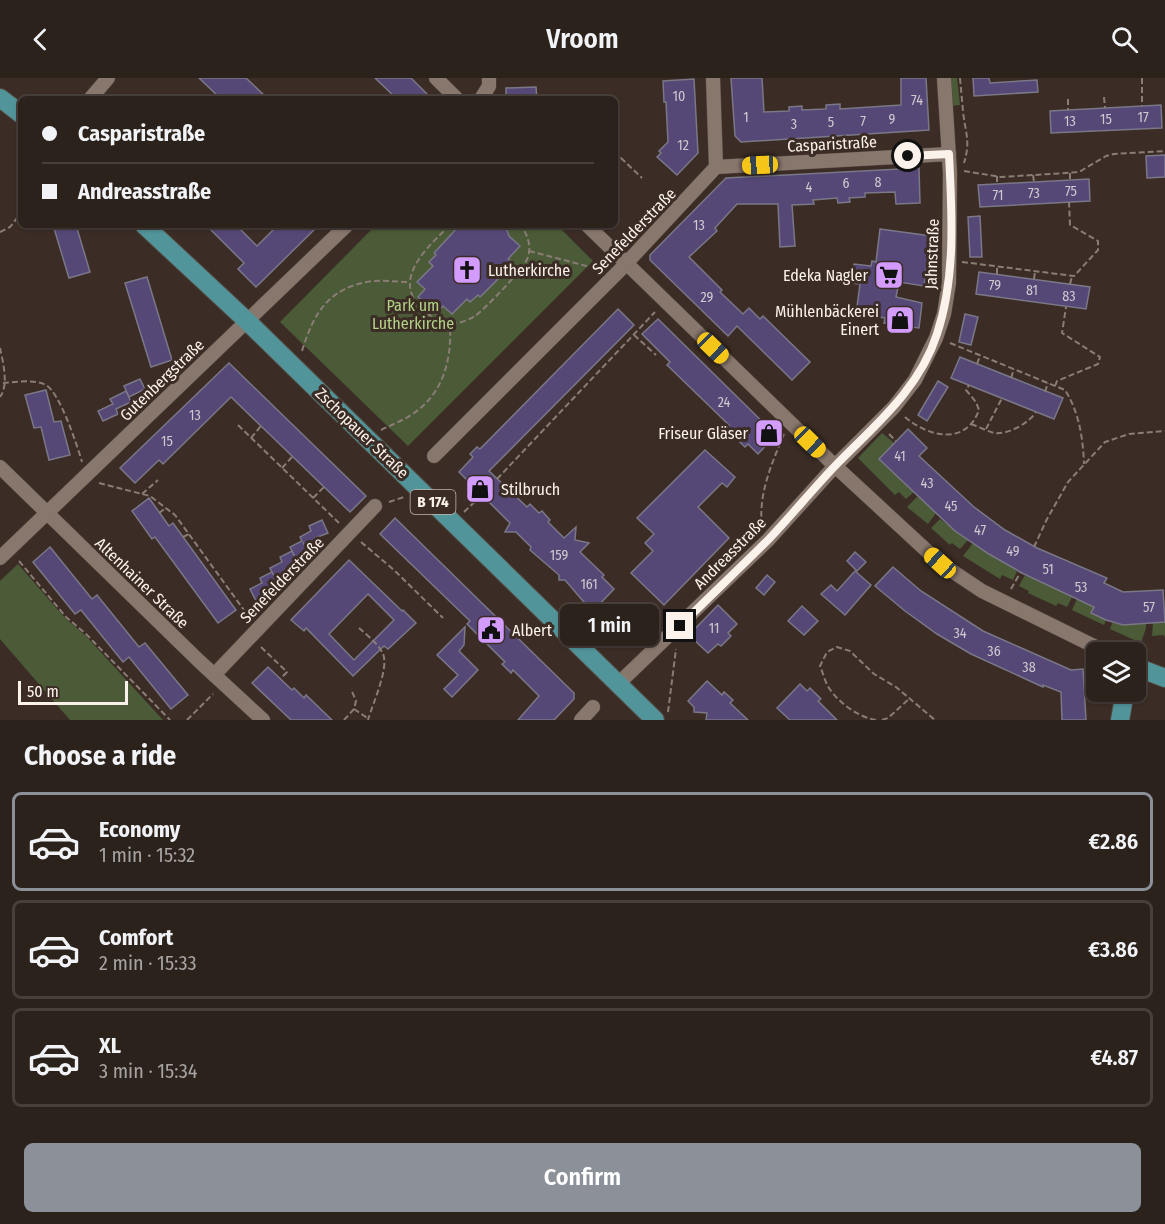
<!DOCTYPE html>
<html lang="en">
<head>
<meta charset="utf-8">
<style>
  body { margin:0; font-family:"Fira Sans Condensed",sans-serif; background:#382f29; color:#f1f3f6; height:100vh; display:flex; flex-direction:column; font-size:22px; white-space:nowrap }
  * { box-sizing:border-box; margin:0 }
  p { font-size:20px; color:#a6a4a3 }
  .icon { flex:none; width:33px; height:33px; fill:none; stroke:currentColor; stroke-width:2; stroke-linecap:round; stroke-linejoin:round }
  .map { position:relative; height:642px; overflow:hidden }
  .side { display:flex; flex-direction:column; background:#2c221c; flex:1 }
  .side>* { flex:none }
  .guide { position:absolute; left:18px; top:18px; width:600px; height:132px; border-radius:9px; box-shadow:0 2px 4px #0004,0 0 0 2px #483f3b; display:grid; align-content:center; height:132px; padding:0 24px; background:#2c221c }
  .controls { position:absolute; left:1086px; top:564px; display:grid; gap:12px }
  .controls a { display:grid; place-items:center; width:60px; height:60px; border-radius:9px; background:#2c221c; box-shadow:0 2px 4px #0004,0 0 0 2px #483f3b; font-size:30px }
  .scale { position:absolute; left:18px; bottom:15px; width:110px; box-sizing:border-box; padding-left:6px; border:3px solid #fcf2ec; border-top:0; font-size:16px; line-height:21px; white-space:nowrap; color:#fcf2ec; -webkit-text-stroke:4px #3b2d25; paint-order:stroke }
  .end { position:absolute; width:27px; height:27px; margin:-14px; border:8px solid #fcf2ec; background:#111; box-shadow:0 0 0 3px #111 }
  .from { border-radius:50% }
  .bubble { position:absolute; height:42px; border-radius:9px; background:#2c221c; box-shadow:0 2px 4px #0004,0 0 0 2px #483f3b; font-size:20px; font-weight:600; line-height:42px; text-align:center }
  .car { position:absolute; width:18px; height:36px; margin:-18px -9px; border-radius:8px; box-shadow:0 0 4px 2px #0007; background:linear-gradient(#f5c518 24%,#345 0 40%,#f5c518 0 76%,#345 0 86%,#f5c518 0) }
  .guide b { display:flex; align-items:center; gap:21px; height:57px; font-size:22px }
  .guide b+b { border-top:2px solid #483f3b }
  .guide i { width:15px; height:15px; background:#f1f3f6 }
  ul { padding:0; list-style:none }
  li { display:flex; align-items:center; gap:18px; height:99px; margin:0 12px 9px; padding:0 12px; border:3px solid #483f3b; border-radius:9px }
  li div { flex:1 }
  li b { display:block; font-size:22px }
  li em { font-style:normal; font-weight:600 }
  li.active { border-color:#8c9099 }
  li>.icon { width:54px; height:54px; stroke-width:1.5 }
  h2 { padding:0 24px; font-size:27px; line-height:72px }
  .action { display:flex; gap:12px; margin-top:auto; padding:12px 24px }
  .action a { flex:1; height:69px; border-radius:9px; background:#8c9099; color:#fff; font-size:24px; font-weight:600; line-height:69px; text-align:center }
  header { display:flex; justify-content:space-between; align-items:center; height:78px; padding:0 24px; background:#2c221c; font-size:27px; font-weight:600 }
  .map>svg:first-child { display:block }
</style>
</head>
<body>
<header><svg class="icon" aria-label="back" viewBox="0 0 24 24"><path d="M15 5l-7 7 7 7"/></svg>Vroom<svg class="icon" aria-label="search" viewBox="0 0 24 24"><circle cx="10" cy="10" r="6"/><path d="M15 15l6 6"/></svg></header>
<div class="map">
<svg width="1165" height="642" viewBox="0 0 1165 642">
  <rect width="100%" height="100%" fill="#3b2d25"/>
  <g fill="#4b5b37">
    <polygon points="949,0 957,0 960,27 951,28"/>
    <polygon points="376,147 557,147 593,183 408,368 280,244"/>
    <polygon points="882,355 894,365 879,381 914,414 906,421 899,414 895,417 858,380"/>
    <polygon points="918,418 936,435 928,446 907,429"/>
    <polygon points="940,441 968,462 960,471 952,465 950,467 931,450"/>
    <polygon points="973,465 1017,493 1013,502 1002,497 1000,501 963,478"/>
    <polygon points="18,486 65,540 86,558 163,642 70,642 0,561 0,503"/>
    <polygon points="1025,497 1072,519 1067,529 1058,525 1056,528 1028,515 1029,513 1019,508"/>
    <polygon points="1077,521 1094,529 1091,535 1106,542 1104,547 1072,532"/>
    <polygon points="1165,544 1165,560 1164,557 1152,558 1153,545"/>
    <polygon points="1112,545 1123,547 1146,545 1146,550 1141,565 1110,551"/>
  </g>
  <g fill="#554877" stroke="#7a7787" stroke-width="1.5" fill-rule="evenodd">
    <polygon points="199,0 246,0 268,21 221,21"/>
    <polygon points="375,0 411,0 432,21 397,21"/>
    <polygon points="731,0 762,0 764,34 789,33 789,29 802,28 802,32 826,31 826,27 840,26 840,31 901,27 901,0 926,0 929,52 741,64 735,58"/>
    <polygon points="973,0 989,0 990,5 1037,2 1038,14 974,18"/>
    <polygon points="694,1 698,75 677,97 657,79 661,75 659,73 668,64 666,24 664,24 663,3"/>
    <polygon points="536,9 537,21 506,21 506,10"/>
    <polygon points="1161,27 1162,50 1051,55 1050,33"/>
    <polygon points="1165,77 1165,99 1147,100 1146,78"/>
    <polygon points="919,90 920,125 896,126 895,114 865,115 865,119 849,120 850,124 838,125 837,120 813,122 814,126 792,127 795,168 780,169 778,126 737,126 715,150 717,153 689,179 722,212 720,214 743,236 749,230 760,241 763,238 810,284 792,302 737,248 728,258 650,182 650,177 726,100"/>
    <polygon points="1089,101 1090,123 980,129 978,107"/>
    <polygon points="980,138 982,179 970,179 968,139"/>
    <polygon points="53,147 76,147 90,194 69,200"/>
    <polygon points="206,147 236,147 257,168 278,147 319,147 256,209 238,191 244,185"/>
    <polygon points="460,147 505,147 509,158 520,168 508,181 511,183 503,191 506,193 480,219 478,217 470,224 467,221 452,236 443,228 436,236 418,219 425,211 417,204 433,188 429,184 436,177 434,175"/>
    <polygon points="880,151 931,158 924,208 899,204 896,219 922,225 919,250 884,245 885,240 856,236 860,206 851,205 854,186 871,188 872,183 876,184"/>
    <polygon points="979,194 1090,209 1086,231 976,216"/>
    <polygon points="147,199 172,282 151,289 125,205"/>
    <polygon points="618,231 634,247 489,393 527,429 530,426 539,435 542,433 550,442 548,444 564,460 576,449 575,462 589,465 580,474 604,497 602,499 614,511 595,531 589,525 587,527 583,523 565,502 559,502 559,497 530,472 531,469 516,454 505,454 510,445 459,394 473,379 470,376 477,369 480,371"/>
    <polygon points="965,236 978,239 971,267 959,264"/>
    <polygon points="658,241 776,357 758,376 748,366 745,369 726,351 729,347 667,287 670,284 642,256"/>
    <polygon points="960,279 1063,320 1054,341 951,300"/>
    <polygon points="229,285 366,418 350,434 231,319 163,386 159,382 135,405 120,390"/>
    <polygon points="140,301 145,311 129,319 124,308"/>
    <polygon points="938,303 948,309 927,343 918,337"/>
    <polygon points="46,312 54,344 61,343 70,377 49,382 41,349 34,350 25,317"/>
    <polygon points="126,313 131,324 116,331 118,336 103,343 98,333 113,326 110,321"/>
    <polygon points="908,351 927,370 919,378 974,429 1005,452 1037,470 1107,500 1104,505 1123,514 1163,512 1165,544 1123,547 1106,542 1091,535 1094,529 1022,495 989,476 955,453 879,381"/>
    <polygon points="705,372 735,399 727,409 722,405 698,429 729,460 664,527 631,495 653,473 645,465 654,456 637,440"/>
    <polygon points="149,420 169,448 173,445 236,532 218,545 155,459 152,461 132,433"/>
    <polygon points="395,440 574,615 574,621 554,642 518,642 539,618 513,592 511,595 502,586 505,584 467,546 470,543 380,456"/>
    <polygon points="322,442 328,455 315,460 317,465 306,470 303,464 308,475 296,481 290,469 302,463 300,459 311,453 309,448"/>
    <polygon points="50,469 92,521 97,517 139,569 145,565 188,617 171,631 129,579 123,584 81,532 75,536 33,484"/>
    <polygon points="292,473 298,486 285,491 288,496 275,501 270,490 282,484 280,479"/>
    <polygon points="855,474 866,484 857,493 847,483"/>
    <path d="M349 482 402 533 403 532 416 545 388 571 384 568 353 598 306 550 304 553 291 542ZM368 516 394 542 354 582 329 556Z"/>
    <polygon points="893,489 921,513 983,553 1071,592 1083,591 1086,642 1062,642 1061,614 1043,607 1043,609 971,576 937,556 905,533 875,508"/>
    <polygon points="855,493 871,507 845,537 821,516 831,507 837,513"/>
    <polygon points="272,494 278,507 266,512 268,517 256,523 250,511 262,505 260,500"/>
    <polygon points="767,497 775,504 764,517 756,510"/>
    <polygon points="718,527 737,546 728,555 731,558 721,568 718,566 708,575 689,557"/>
    <polygon points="802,528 818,543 804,557 788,543"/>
    <polygon points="465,549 464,567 459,573 478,592 452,619 444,611 458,597 437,577"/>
    <polygon points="268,589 292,612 294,610 304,620 306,617 332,642 291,642 252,605"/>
    <polygon points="707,603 722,617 724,614 733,622 730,625 748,642 706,642 707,635 694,634 694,629 688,623"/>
    <polygon points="800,606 807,613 810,610 821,621 818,623 837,642 790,642 777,630"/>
  </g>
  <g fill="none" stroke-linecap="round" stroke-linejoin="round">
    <g stroke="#564a43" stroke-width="15">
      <g id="minor">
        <polyline points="436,0 457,21"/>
        <polyline points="90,21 108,0"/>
        <polyline points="481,21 489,8 489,0"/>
        <polyline points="716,89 949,76"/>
        <polyline points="587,147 835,388 940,485 982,513 1106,574"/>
        <polyline points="434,378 620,192 716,89 713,0"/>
        <polyline points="0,389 199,583 263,642"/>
        <polyline points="0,480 347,147"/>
        <polyline points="214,597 375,428"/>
        <polyline points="618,606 768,462 835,388 894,329 915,302 936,260 944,236 949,205 950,95 944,0"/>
        <polyline points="581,642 593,629"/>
      </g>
    </g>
    <g stroke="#564a43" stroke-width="20">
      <g id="major">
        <polyline points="0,20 21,36"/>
        <polyline points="144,147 247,243 655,642"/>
        <polyline points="1136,589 1165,600"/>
        <polyline points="1120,642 1125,614"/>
      </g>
    </g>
    <g stroke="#897d75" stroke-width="2" stroke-dasharray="6 3" stroke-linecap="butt">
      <path d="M960 0C961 11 962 22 963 33 965 54 971 63 964 85"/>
      <polyline points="1142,0 1142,28"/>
      <polyline points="1104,19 1105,30"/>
      <polyline points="1068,21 1068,32"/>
      <polyline points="615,87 621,80 642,100"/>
      <polyline points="964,93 1001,99 1066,95 1079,94 1106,78 1114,76 1165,73"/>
      <polyline points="1070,95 1070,102"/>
      <polyline points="1033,97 1034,104"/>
      <polyline points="997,98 997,106"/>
      <path d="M450 147C428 169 388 203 425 233 433 240 442 247 453 246 460 245 469 242 475 238 483 233 520 194 525 185 533 173 529 157 520 147"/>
      <polyline points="0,154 10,149 21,135"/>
      <polyline points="529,173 602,192"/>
      <polyline points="962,184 1074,198 1098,172 1098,163 1070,147 1069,124"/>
      <polyline points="997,196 997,188"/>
      <polyline points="1034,201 1035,193"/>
      <polyline points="1070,206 1072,198"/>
      <polyline points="634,257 656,277"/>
      <path d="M950 265 1065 312C1079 334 1083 360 1084 386"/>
      <path d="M0 270C3 284 9 307 0 319"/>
      <path d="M302 273C314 234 329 209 373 203 385 202 398 204 410 204"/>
      <polyline points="977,286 980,278"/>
      <polyline points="1011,300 1014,291"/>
      <path d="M3 305C16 304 34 301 46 307 60 315 77 367 82 384"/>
      <polyline points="1055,308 1057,303 1098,286 1100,279 1062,255 1066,229"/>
      <polyline points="1045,314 1048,305"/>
      <path d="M905 339C928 359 966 368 979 332L976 324 966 312 969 307"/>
      <path d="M971 346C979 349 987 353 994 355 1008 357 1029 345 1036 334"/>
      <polyline points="238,347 339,445"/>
      <polyline points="986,351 1002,320"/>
      <path d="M381 352C391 347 402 343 411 337 443 317 452 282 450 246"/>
      <polyline points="889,356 896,363"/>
      <polyline points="251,360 261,348"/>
      <polyline points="282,390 292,379"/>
      <polyline points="497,401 655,234"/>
      <polyline points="99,405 150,418 175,437 249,539"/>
      <polyline points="142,416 158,402"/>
      <polyline points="313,420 324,409"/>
      <polyline points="389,424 404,419"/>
      <polyline points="464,434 482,417"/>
      <polyline points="159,435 166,430"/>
      <path d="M762 448C758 416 772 385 784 356"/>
      <polyline points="183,459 189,456"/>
      <polyline points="361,464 394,492 443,540"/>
      <polyline points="1034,469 1047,441 1068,404 1105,364 1129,356 1165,353"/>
      <polyline points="19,483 66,539 86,556 170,642"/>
      <polyline points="1011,511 1020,495"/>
      <path d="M359 550C367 557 377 565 382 574 391 587 372 627 368 642"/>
      <polyline points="261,569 287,594 280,601"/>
      <polyline points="354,631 369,641"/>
      <polyline points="668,634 676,571"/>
      <polyline points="187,642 213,616"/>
      <polyline points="344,642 354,631 356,623 351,611"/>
      <path d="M876 642C858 639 839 625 829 610 825 604 823 595 820 588L827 574 837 569 850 573 874 596 896 609 935 642"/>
      <polyline points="882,642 888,640 909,621"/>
    </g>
    <use href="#minor" stroke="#88776d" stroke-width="14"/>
    <use href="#major" stroke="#519499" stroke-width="18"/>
  </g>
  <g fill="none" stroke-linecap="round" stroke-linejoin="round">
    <path stroke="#fcf2ec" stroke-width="8" d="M680 548C709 519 739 491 768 462 791 438 812 412 835 388 874 348 919 312 937 256 956 199 952 136 949 76L908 78"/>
  </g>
  <defs>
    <g id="church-square" transform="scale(1.5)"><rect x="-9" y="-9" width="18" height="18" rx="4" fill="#d39cfc" stroke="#3b2d25"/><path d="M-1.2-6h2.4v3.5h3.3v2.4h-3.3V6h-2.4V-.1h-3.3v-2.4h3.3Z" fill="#111"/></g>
    <g id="supermarket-square" transform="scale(1.5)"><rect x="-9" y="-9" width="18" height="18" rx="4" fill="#d39cfc" stroke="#3b2d25"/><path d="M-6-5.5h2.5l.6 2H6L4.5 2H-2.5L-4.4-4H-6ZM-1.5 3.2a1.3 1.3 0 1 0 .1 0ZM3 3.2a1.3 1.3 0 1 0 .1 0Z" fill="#111"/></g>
    <g id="shop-square" transform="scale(1.5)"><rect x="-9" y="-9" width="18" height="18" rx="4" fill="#d39cfc" stroke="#3b2d25"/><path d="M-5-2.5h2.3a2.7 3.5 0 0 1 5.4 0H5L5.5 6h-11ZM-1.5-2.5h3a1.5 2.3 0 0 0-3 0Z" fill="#111"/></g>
    <g id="civic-square" transform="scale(1.5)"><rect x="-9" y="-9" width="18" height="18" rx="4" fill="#d39cfc" stroke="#3b2d25"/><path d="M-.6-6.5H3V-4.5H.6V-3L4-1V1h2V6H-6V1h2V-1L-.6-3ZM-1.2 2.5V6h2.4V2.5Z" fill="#111"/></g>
  </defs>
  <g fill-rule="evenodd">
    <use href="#church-square" x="467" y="192"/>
    <use href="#supermarket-square" x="889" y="197"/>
    <use href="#shop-square" x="900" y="242"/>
    <use href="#shop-square" x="769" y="355"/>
    <use href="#shop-square" x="480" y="411"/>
    <use href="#civic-square" x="491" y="552"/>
  </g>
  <g text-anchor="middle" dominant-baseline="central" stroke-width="6" stroke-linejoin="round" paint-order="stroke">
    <g font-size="14" fill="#d2c8cf">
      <text x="679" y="18">10</text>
      <text x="917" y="22">74</text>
      <text x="746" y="39">1</text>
      <text x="1143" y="39">17</text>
      <text x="892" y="41">9</text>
      <text x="1106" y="41">15</text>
      <text x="863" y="43">7</text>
      <text x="1070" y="43">13</text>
      <text x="831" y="44">5</text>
      <text x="794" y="46">3</text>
      <text x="683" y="67">12</text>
      <text x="878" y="104">8</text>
      <text x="846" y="105">6</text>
      <text x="809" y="109">4</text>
      <text x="1071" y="113">75</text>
      <text x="1034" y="115">73</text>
      <text x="998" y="117">71</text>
      <text x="699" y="147">13</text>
      <text x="995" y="207">79</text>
      <text x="1032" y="212">81</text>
      <text x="1069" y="218">83</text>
      <text x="707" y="219">29</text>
      <text x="724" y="324">24</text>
      <text x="195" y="337">13</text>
      <text x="167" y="363">15</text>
      <text x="900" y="378">41</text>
      <text x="927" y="405">43</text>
      <text x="951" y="428">45</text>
      <text x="980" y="452">47</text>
      <text x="1013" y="473">49</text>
      <text x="559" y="477">159</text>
      <text x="1048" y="491">51</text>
      <text x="589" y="506">161</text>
      <text x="1081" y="509">53</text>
      <text x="1149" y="529">57</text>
      <text x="714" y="550">11</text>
      <text x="960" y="555">34</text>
      <text x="994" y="573">36</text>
      <text x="1029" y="589">38</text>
    </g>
    <rect fill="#3b2d25" stroke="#c2b7b0" stroke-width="1.5" x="410.5" y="412" width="45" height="24" rx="4.5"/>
    <g font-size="15" font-weight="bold" fill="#fcf2ec">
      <text x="433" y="424">B 174</text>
    </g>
    <g font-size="16" fill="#fcf2ec" stroke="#3b2d25">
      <text transform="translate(832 66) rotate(-3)">Casparistraße</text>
      <text transform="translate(634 153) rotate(-46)">Senefelderstraße</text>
      <text transform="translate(932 176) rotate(-88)">Jahnstraße</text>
      <text transform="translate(162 302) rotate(-44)">Gutenbergstraße</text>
      <text transform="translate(362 355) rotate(44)">Zschopauer Straße</text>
      <text transform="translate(730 475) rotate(-45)">Andreasstraße</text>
      <text transform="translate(282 502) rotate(-46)">Senefelderstraße</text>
      <text transform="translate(142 505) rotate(44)">Altenhainer Straße</text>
    </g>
    <g font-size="16" fill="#fcf2ec" stroke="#3b2d25" text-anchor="start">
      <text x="488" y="192">Lutherkirche</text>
      <text x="868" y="197" text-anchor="end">Edeka Nagler</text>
      <text x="879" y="233" text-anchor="end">Mühlenbäckerei<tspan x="879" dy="18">Einert</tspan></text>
      <text x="748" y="355" text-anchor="end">Friseur Gläser</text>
      <text x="501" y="411">Stilbruch</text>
      <text x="512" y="552">Albert</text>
    </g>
    <g font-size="16" fill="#b2d386" stroke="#3b2d25">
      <text x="413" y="227">Park um<tspan x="413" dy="18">Lutherkirche</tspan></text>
    </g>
  </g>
</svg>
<div class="controls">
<a><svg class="icon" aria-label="layers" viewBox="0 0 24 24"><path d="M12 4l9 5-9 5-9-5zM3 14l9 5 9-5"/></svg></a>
</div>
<div class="scale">50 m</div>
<i class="end from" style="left:908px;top:78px"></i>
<i class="end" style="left:680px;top:548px"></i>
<div class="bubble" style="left:560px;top:526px;width:99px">1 min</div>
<i class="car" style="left:760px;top:87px;rotate:267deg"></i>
<i class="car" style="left:713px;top:270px;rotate:134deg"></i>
<i class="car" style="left:810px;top:364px;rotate:134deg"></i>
<i class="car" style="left:940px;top:485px;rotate:312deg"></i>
<div class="guide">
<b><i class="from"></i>Casparistraße</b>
<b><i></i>Andreasstraße</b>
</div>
</div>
<section class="side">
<h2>Choose a ride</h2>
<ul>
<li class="active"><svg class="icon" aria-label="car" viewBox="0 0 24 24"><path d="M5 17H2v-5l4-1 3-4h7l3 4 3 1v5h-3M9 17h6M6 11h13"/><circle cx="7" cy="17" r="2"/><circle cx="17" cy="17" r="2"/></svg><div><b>Economy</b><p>1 min · 15:32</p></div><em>€2.86</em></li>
<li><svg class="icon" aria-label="car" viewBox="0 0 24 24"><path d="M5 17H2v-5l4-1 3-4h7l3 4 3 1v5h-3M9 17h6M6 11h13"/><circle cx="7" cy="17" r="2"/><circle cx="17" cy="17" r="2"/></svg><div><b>Comfort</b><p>2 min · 15:33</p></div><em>€3.86</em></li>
<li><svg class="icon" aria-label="car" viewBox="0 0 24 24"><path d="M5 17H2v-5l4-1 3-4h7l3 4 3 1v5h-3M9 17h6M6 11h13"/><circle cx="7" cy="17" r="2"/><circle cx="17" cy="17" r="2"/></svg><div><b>XL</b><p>3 min · 15:34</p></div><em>€4.87</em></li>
</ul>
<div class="action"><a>Confirm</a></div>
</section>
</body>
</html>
